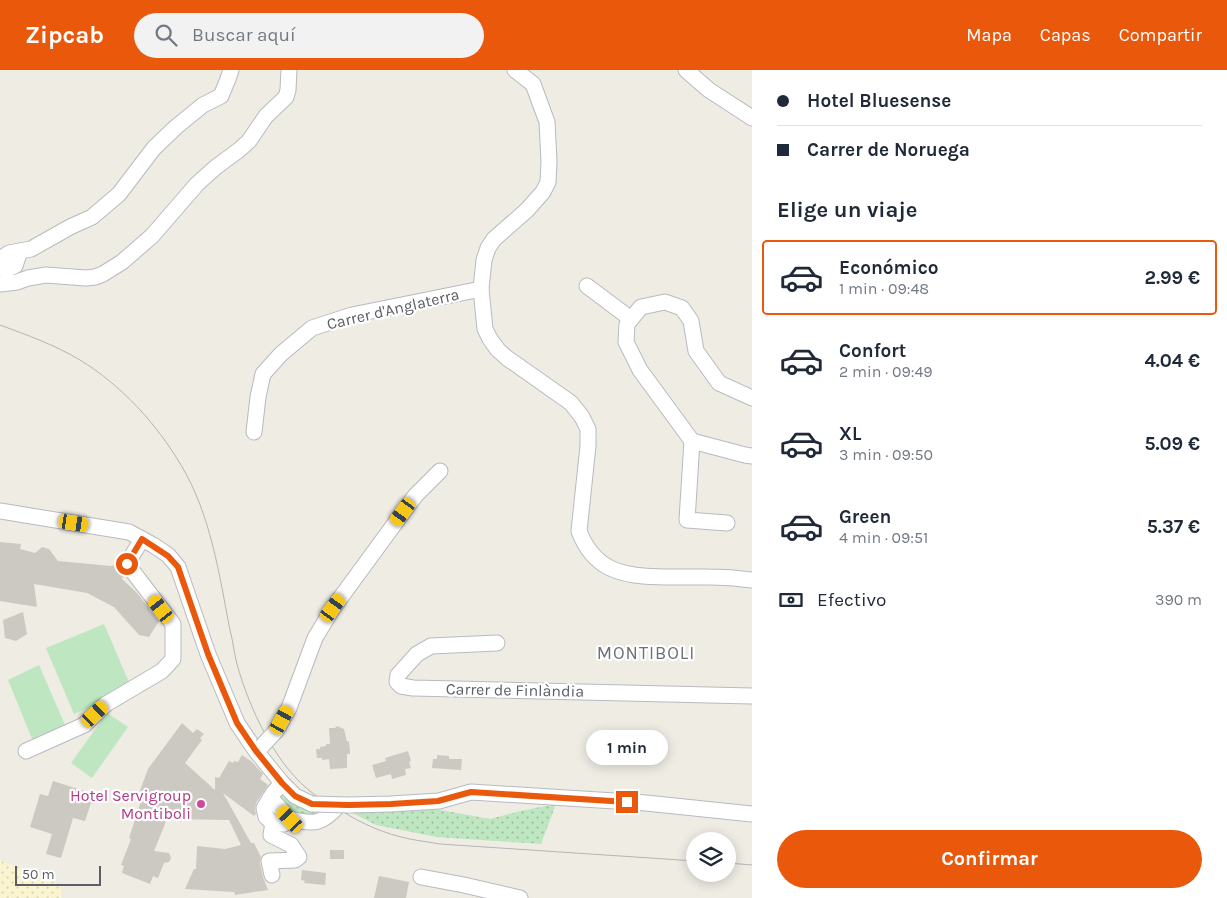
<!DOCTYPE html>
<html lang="es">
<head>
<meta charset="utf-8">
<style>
  body { margin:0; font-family:Karla,sans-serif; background:#f2f2f3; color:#1f2937; height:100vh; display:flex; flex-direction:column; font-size:19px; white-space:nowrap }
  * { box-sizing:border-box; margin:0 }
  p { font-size:16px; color:#747a83 }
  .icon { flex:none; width:28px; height:28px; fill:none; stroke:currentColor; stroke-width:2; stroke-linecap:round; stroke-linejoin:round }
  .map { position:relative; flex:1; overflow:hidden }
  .sheet { display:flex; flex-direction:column; background:#fff; width:475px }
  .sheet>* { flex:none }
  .top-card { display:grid; align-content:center; height:110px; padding:0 25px; background:#fff }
  .tools { position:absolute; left:686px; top:762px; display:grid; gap:10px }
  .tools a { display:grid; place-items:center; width:50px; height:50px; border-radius:50%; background:#fff; box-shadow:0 2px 12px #0003; font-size:25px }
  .scale { position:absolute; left:15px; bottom:12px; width:86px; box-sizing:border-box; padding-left:5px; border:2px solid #5b5e64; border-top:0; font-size:14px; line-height:18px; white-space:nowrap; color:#5b5e64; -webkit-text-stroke:4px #fff; paint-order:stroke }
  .end { position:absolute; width:22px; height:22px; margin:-11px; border:6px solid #ea580c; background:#fff; box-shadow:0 0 0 2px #fff }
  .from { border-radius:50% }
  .bubble { position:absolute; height:35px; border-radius:18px; background:#fff; box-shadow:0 2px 12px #0003; font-size:16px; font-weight:700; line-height:35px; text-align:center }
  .car { position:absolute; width:15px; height:30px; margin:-15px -8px; border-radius:6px; box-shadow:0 0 4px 1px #0007; background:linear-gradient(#f5c518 24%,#345 0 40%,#f5c518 0 76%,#345 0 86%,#f5c518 0) }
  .top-card b { display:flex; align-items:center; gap:18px; height:48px; font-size:19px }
  .top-card b+b { border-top:1px solid #e0e1e3 }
  .top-card i { width:12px; height:12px; background:#1f2937 }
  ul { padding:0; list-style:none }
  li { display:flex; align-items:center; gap:15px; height:75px; margin:0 10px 8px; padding:0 15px; border:2px solid transparent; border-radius:5px }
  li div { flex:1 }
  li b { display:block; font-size:19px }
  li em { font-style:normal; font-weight:700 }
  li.selected { border-color:#ea580c }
  li>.icon { width:45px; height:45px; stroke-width:1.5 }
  h2 { padding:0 25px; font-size:22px; line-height:60px }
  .pay { display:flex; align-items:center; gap:12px; height:55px; padding:0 25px; font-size:19px }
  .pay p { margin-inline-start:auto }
  .cta { display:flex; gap:10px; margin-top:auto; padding:10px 25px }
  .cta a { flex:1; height:58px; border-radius:30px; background:#ea580c; color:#fff; font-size:20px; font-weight:700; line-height:58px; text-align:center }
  header { display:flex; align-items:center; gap:30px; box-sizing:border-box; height:70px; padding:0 25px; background:#ea580c; color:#fff }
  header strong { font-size:24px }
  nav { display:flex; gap:28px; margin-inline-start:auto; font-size:18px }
  .search { width:350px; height:45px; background:#f2f2f3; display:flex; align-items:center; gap:12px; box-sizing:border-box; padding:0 18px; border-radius:28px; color:#747a83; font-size:19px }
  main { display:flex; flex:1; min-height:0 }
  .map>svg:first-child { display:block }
</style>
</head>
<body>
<header>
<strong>Zipcab</strong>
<div class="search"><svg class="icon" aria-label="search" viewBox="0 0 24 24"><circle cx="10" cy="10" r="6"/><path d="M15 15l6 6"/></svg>Buscar aquí</div>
<nav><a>Mapa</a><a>Capas</a><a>Compartir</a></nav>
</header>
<main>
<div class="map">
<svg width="752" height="828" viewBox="0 0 752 828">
  <defs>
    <pattern id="green-dots" width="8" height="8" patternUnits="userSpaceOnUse" patternTransform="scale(1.25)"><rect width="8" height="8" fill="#bee7c1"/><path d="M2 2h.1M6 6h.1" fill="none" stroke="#9dbea0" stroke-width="1.8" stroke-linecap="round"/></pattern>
    <pattern id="sand-dots" width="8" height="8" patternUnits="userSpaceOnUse" patternTransform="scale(1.25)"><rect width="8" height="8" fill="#fbf4d0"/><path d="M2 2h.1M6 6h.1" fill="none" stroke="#d9d4b5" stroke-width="1.8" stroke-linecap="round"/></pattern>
  </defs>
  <rect width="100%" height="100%" fill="#eeece3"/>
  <g fill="url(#green-dots)">
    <polygon points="279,724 293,733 324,743 301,747 283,739 278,728"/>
    <polygon points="556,734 541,774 437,767 376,755 349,741 435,739 490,749 520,741"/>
  </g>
  <polygon fill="url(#sand-dots)" points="0,790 45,808 61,816 61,828 0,828"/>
  <g fill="#bee7c1">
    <polygon points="104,554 132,619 74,644 46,578"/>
    <polygon points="39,595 68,662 35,676 8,610"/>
    <polygon points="107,643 128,657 92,708 71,693"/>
  </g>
  <g fill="#cbc9c2">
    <polygon points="0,472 21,474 20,479 35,483 42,477 49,479 58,491 111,496 118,495 120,500 124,505 122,509 137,523 159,551 149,567 139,565 114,537 87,523 34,514 37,537 0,531"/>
    <polygon points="23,542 27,564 16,571 5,568 3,550"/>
    <polygon points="182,653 193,663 197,659 204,664 200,668 202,670 185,693 215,720 215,707 219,708 229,691 233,693 234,691 238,692 242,685 252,692 263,704 260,709 268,715 256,733 255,739 256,744 254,746 223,723 251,773 254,773 261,787 260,793 263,807 268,820 235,825 234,822 185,819 194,799 196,799 197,776 225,779 241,775 229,750 167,749 154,781 169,783 171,788 169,792 164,793 158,808 153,806 150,814 122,803 124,796 121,795 131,769 129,768 142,728 138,726 148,699"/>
    <polygon points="337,656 344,659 347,672 349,671 350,682 350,684 347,684 347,698 330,699 329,689 322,690 322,688 317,688 316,679 320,679 320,677 326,676 326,674 330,674 329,658 335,658"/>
    <polygon points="408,681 411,691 409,692 411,698 405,699 406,705 392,709 391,704 376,708 372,695 386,691 385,688"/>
    <polygon points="437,685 449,686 449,689 462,689 461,700 432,698 433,689 437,689"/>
    <polygon points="53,711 94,724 85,751 73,748 61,788 46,784 52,764 30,757 40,724 48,726"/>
    <rect x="330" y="780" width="14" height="9"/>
    <polygon points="302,800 326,803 325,815 304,813 305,811 301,810"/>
    <polygon points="379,806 409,812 406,828 374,828"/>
  </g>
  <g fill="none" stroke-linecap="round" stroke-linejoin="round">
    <g stroke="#b8babf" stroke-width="17">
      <g id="minor">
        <path d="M515 0 533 14 547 52 549 92 548 112 543 122 527 140 494 169 488 178 484 190 481 219 485 259 490 269 498 280 507 288 571 333 582 347 588 359V376L579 461C585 477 594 490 610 498 636 511 681 506 710 507 724 507 738 508 752 510"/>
        <polyline points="686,0 709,20 752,48"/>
        <polyline points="0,189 9,183 31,179 70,157 92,147 119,124 154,78 176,57 203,35 221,26 228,9 231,0"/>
        <polyline points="0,190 4,200 15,196 20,181"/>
        <polyline points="0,214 17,212 28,208 46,205 86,208 95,207 103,204 122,192 152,166 197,114 216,97 239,80 249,71 266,46 286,27 288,20 289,0"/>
        <polyline points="587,216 631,249"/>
        <polyline points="752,328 719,313 696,281 691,251 682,238 665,232 641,237 627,254 626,272 640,300 692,371 745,385 752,386"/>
        <polyline points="254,362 258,327 263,304 281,284 312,258 352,245 481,219"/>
        <polyline points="692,371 687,450 727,453"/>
        <polyline points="0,441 129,462 153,475 168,485 178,497 208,584 237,653 256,681 282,713 295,726 312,734"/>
        <polyline points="497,573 431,576 417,584 398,605 397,612 401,616 413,618 752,626"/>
        <polyline points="276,661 289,638 315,568 333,538 415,426 440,401"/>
        <polyline points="26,681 84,655 106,634 162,601 173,589 173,554 127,494 142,469"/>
        <path d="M282 713 274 722 264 738 266 747 273 753 284 754 290 749C315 755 322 754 339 735"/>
        <polyline points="270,728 290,749"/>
        <polyline points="349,735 391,734 439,731 471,722 646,733 752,744"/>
        <polyline points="272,805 269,791 295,790 299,787 291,775 271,765 273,753"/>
        <polyline points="421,807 464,815 520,828"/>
      </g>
    </g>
    <use href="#minor" stroke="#fff" stroke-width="15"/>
    <g stroke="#b4b5b5" stroke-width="1">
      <path d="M0 255C27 265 55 275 80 290 121 315 156 353 181 395 211 445 219 504 230 560 233 571 234 583 237 594 249 638 276 697 315 725 323 730 332 735 340 740 362 754 385 764 410 769 419 771 430 772 440 774L695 791"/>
      <polyline points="728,793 752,795"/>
    </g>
    <g stroke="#b8babf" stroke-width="17" stroke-linecap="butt">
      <g id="minor-bridge">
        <polyline points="262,676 276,661"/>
        <polyline points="312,734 349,735"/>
      </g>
    </g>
    <use href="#minor-bridge" stroke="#fff" stroke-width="15"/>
  </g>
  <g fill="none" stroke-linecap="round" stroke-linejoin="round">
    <polyline stroke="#ea580c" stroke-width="6" points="127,494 142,469 168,486 178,497 208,584 237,653 256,681 282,713 295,726 312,734 349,735 391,734 438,731 471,722 627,732"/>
  </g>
  <circle fill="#d1479c" stroke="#fff" stroke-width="2" cx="201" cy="734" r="5"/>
  <g text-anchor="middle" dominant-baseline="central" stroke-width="4.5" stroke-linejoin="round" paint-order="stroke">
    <g font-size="16" fill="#5b5e64" stroke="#fff">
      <text transform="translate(393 239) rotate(-13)">Carrer d'Anglaterra</text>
      <text transform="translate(515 620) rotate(1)">Carrer de Finlàndia</text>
    </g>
    <g font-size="16" fill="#b23c85" stroke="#fff" text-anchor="end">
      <text x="191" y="725">Hotel Servigroup<tspan x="191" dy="18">Montiboli</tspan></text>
    </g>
    <g font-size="18" letter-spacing="1" fill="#6c7076" stroke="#fff">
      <text x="646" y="583">MONTIBOLI</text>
    </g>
  </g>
</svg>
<div class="tools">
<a><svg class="icon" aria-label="layers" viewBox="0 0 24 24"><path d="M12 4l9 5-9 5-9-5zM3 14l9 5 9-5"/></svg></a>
</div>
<div class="scale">50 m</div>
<i class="end from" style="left:127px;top:494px"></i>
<i class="end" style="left:627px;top:732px"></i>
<div class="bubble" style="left:586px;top:660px;width:82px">1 min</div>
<i class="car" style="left:403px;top:442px;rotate:216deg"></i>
<i class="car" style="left:74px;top:453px;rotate:99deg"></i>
<i class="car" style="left:333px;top:538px;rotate:36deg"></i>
<i class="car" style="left:161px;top:539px;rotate:323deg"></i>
<i class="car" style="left:95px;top:644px;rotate:47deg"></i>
<i class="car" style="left:282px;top:650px;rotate:29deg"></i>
<i class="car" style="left:290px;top:749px;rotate:317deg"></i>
</div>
<section class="sheet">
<div class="top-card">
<b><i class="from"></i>Hotel Bluesense</b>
<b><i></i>Carrer de Noruega</b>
</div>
<h2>Elige un viaje</h2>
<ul>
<li class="selected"><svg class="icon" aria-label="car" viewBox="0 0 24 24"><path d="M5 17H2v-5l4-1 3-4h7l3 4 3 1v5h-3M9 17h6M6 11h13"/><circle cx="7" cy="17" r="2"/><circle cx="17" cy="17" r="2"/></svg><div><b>Económico</b><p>1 min · 09:48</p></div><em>2.99 €</em></li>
<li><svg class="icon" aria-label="car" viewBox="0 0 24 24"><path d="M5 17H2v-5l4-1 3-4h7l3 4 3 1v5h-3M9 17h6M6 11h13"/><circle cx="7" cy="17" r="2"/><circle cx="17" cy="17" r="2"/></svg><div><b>Confort</b><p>2 min · 09:49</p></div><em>4.04 €</em></li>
<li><svg class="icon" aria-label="car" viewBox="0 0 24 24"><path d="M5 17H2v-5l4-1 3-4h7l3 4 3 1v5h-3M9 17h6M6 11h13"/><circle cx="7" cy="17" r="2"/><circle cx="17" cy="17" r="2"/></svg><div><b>XL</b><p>3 min · 09:50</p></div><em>5.09 €</em></li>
<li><svg class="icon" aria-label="car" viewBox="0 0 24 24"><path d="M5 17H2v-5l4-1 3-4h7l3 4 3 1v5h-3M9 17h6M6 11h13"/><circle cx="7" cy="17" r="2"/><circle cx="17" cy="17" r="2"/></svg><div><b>Green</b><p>4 min · 09:51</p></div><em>5.37 €</em></li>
</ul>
<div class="pay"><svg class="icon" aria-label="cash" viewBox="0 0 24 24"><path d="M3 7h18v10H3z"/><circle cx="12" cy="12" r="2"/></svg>Efectivo<p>390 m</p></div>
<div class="cta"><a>Confirmar</a></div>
</section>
</main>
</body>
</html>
